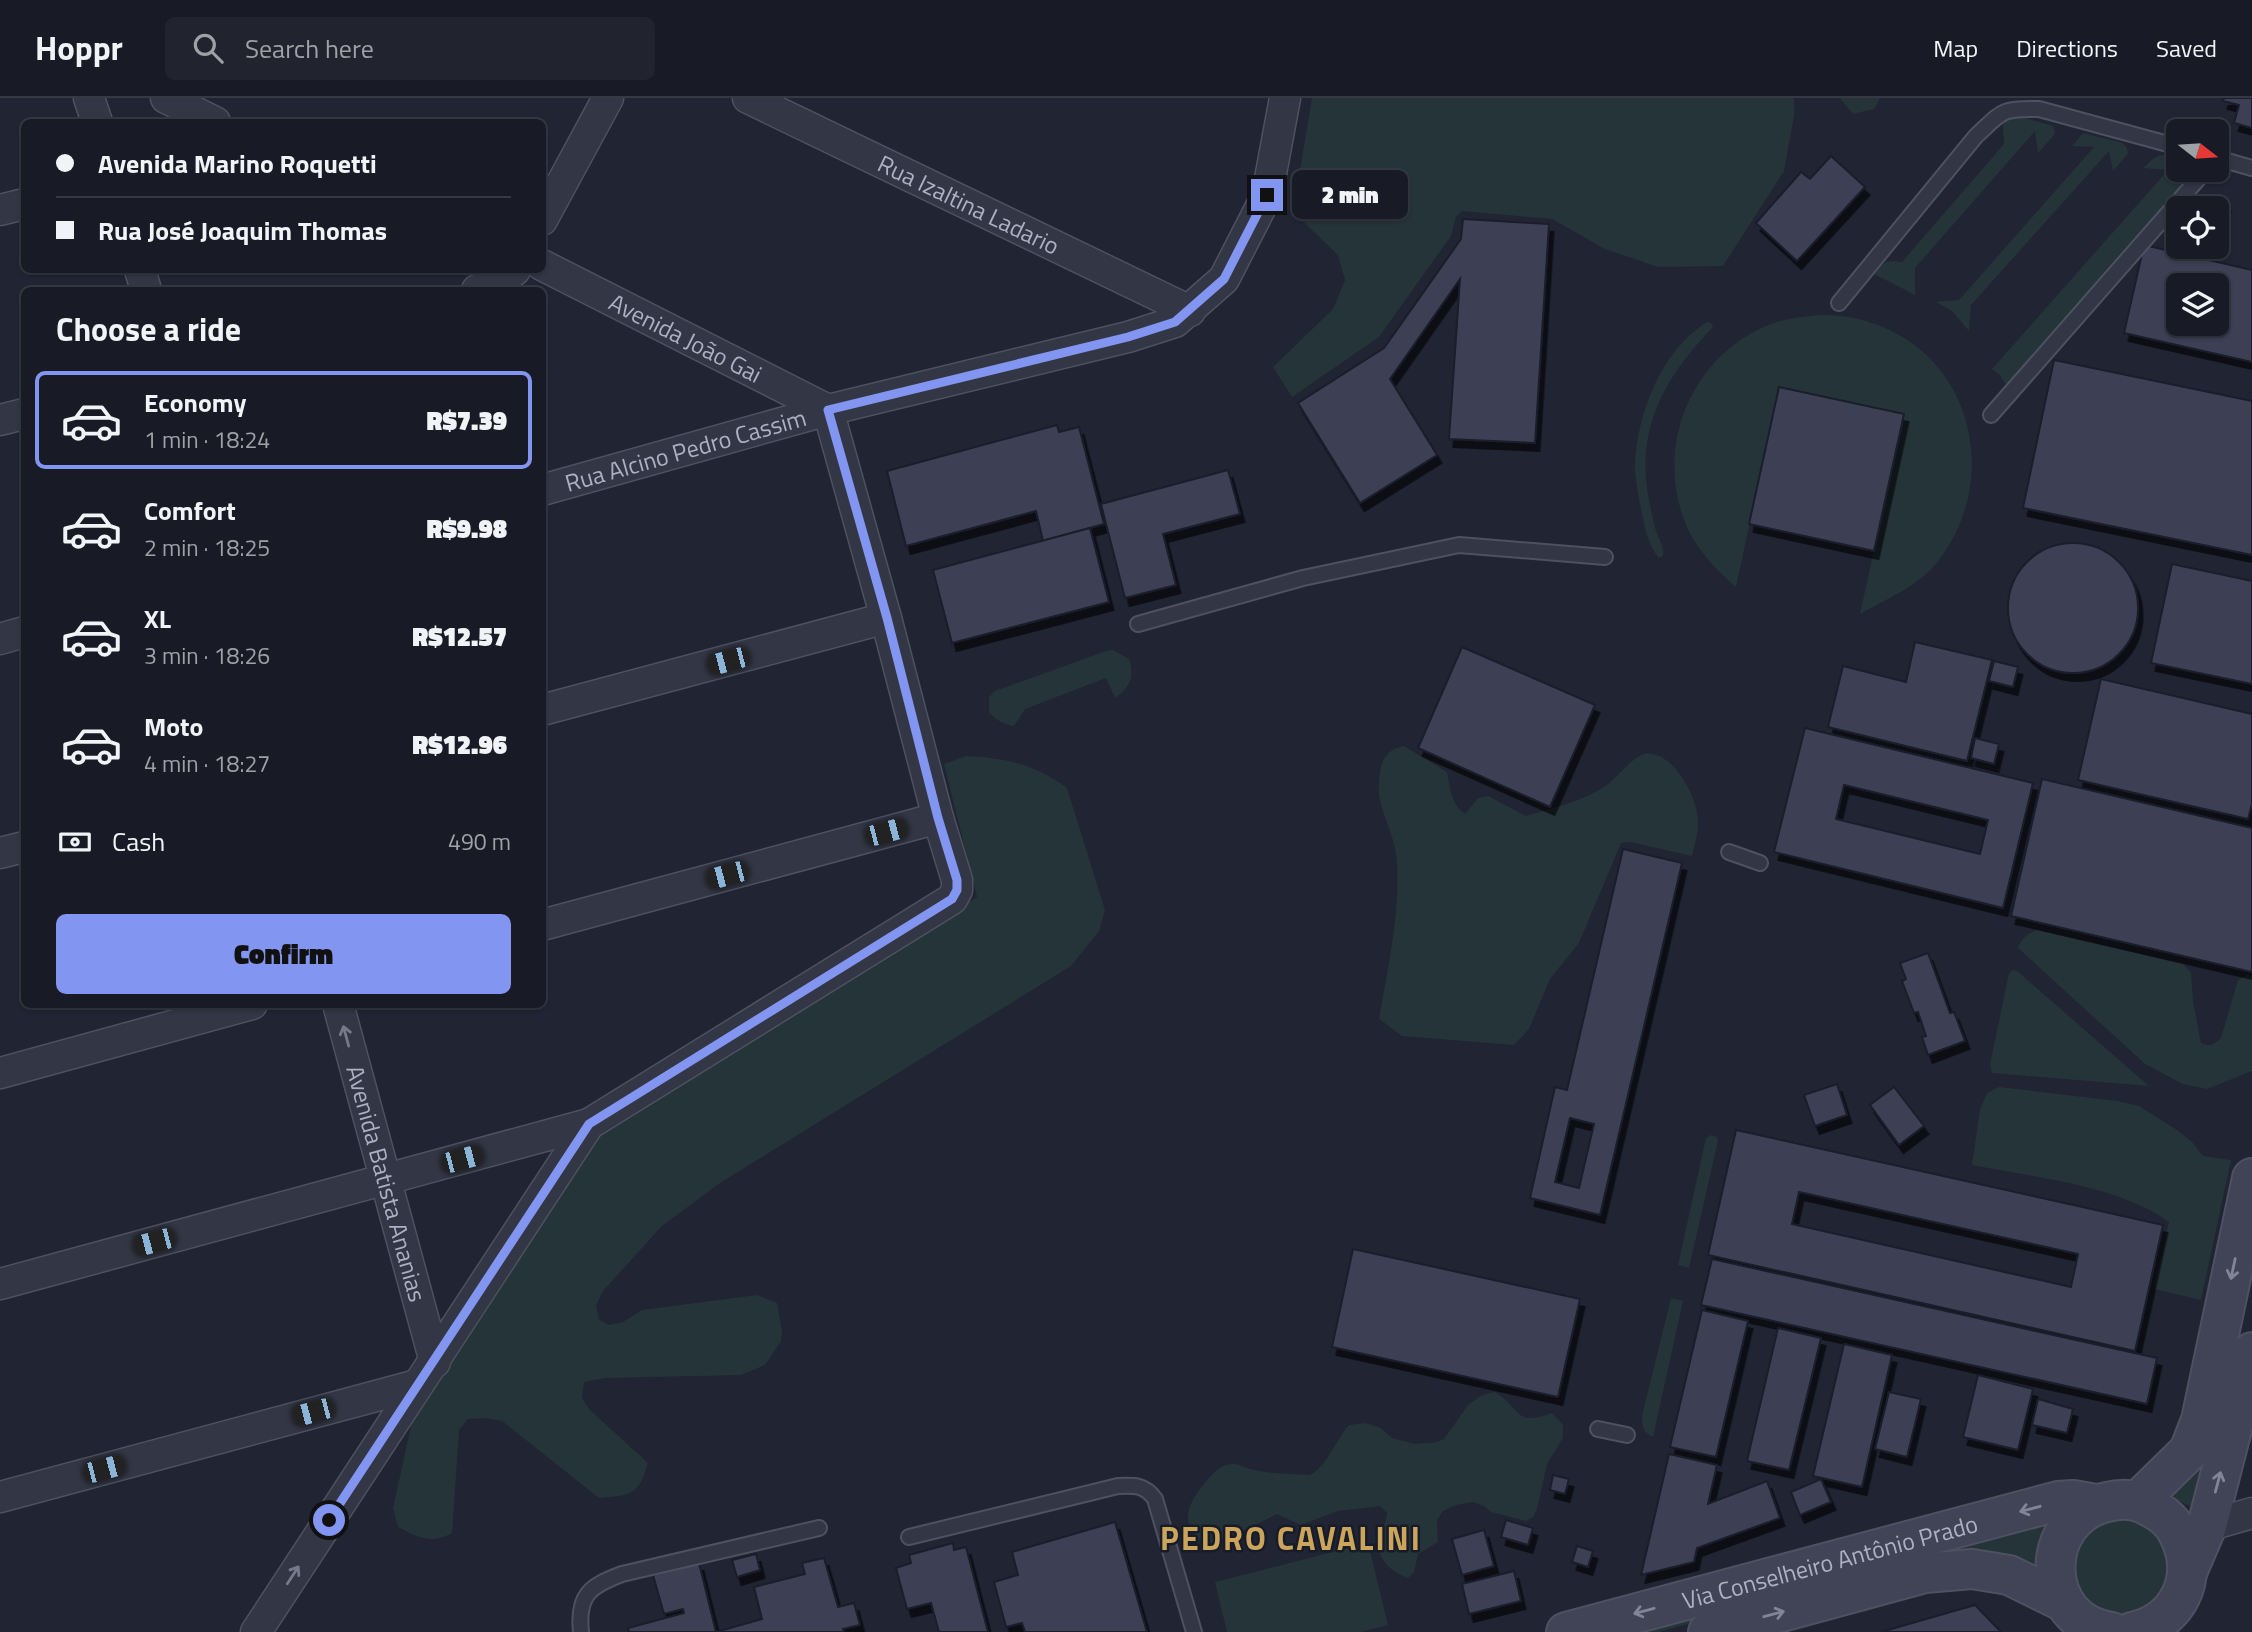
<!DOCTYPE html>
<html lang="en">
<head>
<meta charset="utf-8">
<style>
  body { margin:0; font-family:"Titillium Web",sans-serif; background:#21242e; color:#f1f3f6; height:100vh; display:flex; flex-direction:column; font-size:26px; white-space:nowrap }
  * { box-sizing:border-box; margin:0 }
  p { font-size:23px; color:#9fa1a7 }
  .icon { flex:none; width:38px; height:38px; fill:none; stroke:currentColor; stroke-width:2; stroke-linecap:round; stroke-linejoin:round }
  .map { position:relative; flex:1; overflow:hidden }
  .panel { position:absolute; left:21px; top:189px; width:525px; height:721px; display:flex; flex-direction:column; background:#181b26; border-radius:10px; box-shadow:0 2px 5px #0004,0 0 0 2px #363943 }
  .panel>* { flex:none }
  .guide { position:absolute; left:21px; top:21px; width:525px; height:154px; border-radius:10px; box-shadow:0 2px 5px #0004,0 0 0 2px #363943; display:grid; align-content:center; height:154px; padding:0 35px; background:#181b26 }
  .needle { width:46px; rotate:107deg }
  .fabs { position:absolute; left:2166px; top:21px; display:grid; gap:14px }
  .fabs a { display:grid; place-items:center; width:63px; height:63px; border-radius:10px; background:#181b26; box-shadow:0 2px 5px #0004,0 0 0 2px #363943; font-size:35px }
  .end { position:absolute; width:32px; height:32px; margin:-16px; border:9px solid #8295f1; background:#111; box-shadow:0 0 0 4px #111 }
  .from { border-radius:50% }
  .bubble { position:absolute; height:49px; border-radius:10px; background:#181b26; box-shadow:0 2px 5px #0004,0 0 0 2px #363943; font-size:23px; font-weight:800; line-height:49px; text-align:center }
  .car { position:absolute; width:21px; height:42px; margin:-21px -10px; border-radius:9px; box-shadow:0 0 5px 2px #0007; background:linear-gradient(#222 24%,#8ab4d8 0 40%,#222 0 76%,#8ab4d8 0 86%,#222 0) }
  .guide b { display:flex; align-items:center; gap:24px; height:66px; font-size:26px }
  .guide b+b { border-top:2px solid #363943 }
  .guide i { width:18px; height:18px; background:#f1f3f6 }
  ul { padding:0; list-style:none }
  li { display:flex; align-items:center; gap:21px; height:98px; margin:0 14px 10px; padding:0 21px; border:4px solid transparent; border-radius:10px }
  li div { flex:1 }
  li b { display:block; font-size:26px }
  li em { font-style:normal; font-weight:800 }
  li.selected { border-color:#8295f1 }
  li>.icon { width:63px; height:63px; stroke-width:1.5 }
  h2 { padding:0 35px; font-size:32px; line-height:84px }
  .pay { display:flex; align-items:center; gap:18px; height:77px; padding:0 35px; font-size:26px }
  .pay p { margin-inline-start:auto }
  .action { display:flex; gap:14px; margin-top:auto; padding:14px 35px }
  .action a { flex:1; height:80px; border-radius:10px; background:#8295f1; color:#111; font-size:28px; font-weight:800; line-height:80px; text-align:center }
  header { display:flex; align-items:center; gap:42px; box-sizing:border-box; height:98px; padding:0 35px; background:#181b26; border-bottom:2px solid #363943 }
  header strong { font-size:33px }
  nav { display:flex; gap:38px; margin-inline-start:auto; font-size:24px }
  .search { width:490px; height:63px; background:#21242e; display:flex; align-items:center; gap:18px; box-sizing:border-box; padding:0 24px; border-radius:10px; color:#9fa1a7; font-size:26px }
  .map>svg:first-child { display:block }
</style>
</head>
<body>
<header>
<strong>Hoppr</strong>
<div class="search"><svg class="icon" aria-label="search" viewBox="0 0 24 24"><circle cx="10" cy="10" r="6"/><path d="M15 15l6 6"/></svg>Search here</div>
<nav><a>Map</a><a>Directions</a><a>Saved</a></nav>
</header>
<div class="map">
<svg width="2252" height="1534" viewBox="0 0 2252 1534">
  <defs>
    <filter id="shadow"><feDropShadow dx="4.5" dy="8" stdDeviation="0" flood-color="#0009"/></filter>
  </defs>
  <rect width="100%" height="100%" fill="#202433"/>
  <g fill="#253439">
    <polygon points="1312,0 1794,0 1794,18 1784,73 1723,168 1658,169 1605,151 1552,121 1462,113 1456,119 1451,138 1379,239 1292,299 1273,269 1333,211 1345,182 1338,157 1290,111 1299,78"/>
    <polygon points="1840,0 1880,0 1874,11 1853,16"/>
    <path d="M2011 16 2053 28 2055 36 2038 55 2035 33 1915 170V197L1874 176C1884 163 1886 162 1902 164L2004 46 2003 27Z"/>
    <polygon points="2083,35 2123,45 2127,50 2128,56 2113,73 2109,53 1971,207 1969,233 1952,213 1936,204 1959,202 2094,49 2072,48"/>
    <polygon points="2161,57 2179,60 2179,72 2199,72 2006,287 2000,277 1992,271 2168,72 2143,70 2153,61"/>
    <path d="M1818 217C1835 217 1850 218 1866 223 1971 253 2003 378 1939 462 1918 489 1888 500 1860 516L1904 316 1779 289 1736 489C1716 472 1699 454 1688 431 1652 353 1690 257 1771 226 1786 220 1802 219 1818 217Z"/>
    <path d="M1707 224 1711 225 1713 229C1665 279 1635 330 1649 402 1651 412 1653 423 1656 433 1659 442 1665 450 1663 458L1659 460C1649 449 1645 430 1642 416 1639 401 1635 383 1635 368 1637 315 1661 253 1707 224Z"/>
    <path d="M1113 552 1129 561C1135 580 1130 589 1115 600L1106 580 1025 611 1014 628C1003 626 996 622 989 614V599L995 593 1106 553Z"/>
    <path d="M1404 648 1447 674C1450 690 1451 706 1465 716L1478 700 1488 698 1526 718C1553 710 1584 703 1607 687 1617 679 1633 659 1644 656 1673 650 1700 703 1698 726 1698 737 1694 748 1692 758L1630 744 1621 745 1579 845 1550 881 1529 931 1514 947 1402 938 1379 921C1388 867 1402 810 1396 755 1393 735 1377 706 1379 688 1380 667 1382 652 1404 648Z"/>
    <path d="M966 658C1006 660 1034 666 1067 690L1105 812 1099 833 1071 868 720 1085 662 1128 603 1193 596 1207 599 1222 609 1227 623 1224 642 1212 757 1197 777 1205 782 1233 781 1243 765 1267 741 1277 605 1280 584 1284 582 1300 590 1312 648 1365C639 1398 630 1397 599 1400L502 1323 486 1320 468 1321 459 1332 452 1435C430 1447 418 1439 398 1429L393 1410 415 1310 600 1033 977 799 944 666Z"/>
    <path d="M2037 832 2183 866 2191 875 2193 903 2201 945C2210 949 2214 947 2221 940L2238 882 2247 877 2252 878V973L2207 991 2183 986 2145 966 2018 850C2022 840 2027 836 2037 832Z"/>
    <polygon points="2013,872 2017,873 2149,988 1992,975 1990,966 2009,875"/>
    <path d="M1999 989 2118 1003 2139 1008 2177 1032 2193 1045 2203 1058 2231 1062 2201 1202 2154 1191 2169 1124C2119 1087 2032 1079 1972 1067L1980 1011 1987 995Z"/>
    <polygon points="1711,1037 1717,1039 1718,1043 1689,1170 1678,1167 1706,1040"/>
    <polygon points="2252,1132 2252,1181 2204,1398 2197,1407 2191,1409 2175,1401 2172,1395"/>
    <path d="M1671 1200 1683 1203 1653 1339C1643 1334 1642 1329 1642 1318Z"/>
    <path d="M1495 1294C1523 1311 1513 1329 1552 1315L1563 1327V1340L1547 1366 1537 1411 1533 1419 1526 1423 1491 1414 1484 1408 1473 1404 1456 1407 1443 1413 1437 1422 1438 1444 1418 1456 1414 1474 1408 1480C1393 1475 1375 1461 1379 1442 1381 1433 1386 1425 1387 1415L1380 1408 1338 1413 1301 1427 1277 1416 1236 1436 1208 1446C1178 1429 1186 1409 1203 1387 1211 1378 1220 1365 1234 1366 1239 1366 1245 1370 1250 1371 1269 1376 1290 1376 1310 1377 1328 1367 1335 1343 1349 1327L1365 1325 1381 1330 1392 1340 1415 1346 1437 1344 1444 1341 1468 1307 1482 1297Z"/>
    <polygon points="2055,1415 2038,1472 1917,1461 1659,1534 1620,1534"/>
    <polygon points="2138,1415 2175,1456 2158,1507 2121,1520 2084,1504 2069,1466 2085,1428"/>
    <polygon points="1368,1445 1388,1527 1361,1534 1227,1534 1215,1484"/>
  </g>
  <g fill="#3c4154" stroke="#1a1e2b" stroke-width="2" fill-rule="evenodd" filter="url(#shadow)">
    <polygon points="2224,0 2252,0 2252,30 2234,25 2239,7 2223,3"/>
    <polygon points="1831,58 1865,89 1797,163 1756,125 1801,74 1810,81"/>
    <polygon points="2206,101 2226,105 2217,145 2217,110 2204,110"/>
    <polygon points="1463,121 1549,126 1535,345 1449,341 1460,181 1390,281 1437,357 1360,405 1298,305 1384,250 1461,141"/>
    <path d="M2144 147 2252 172V264L2124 235ZM2179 187H2217V226H2179Z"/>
    <polygon points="2054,262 2252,303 2252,457 2023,410"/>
    <polygon points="1779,289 1904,316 1874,453 1749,426"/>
    <polygon points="1057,327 1059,334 1079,329 1104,426 1043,443 1036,413 906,448 887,373"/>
    <polygon points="1228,372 1240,416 1163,436 1176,487 1125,500 1101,406"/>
    <polygon points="1090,430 1109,504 952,545 933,472"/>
    <circle cx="2073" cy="510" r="65"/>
    <polygon points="2172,466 2252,483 2252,586 2151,565"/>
    <polygon points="1915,544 1992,562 1967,663 1828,629 1843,568 1906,584"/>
    <polygon points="1462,549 1595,607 1550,709 1418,650"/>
    <polygon points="1994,563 2018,569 2013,589 1989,583"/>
    <polygon points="2101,581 2252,616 2252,706 2248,721 2078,682"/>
    <path d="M1805 630 2033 685 2003 810 1774 754ZM1844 687 1988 722 1980 756 1836 721Z"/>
    <polygon points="1975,640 1999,646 1994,666 1971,660"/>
    <polygon points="2042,681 2252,730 2252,874 2011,818"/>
    <path d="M1623 751 1682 765 1600 1117 1530 1100 1555 989 1567 992ZM1570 1020 1594 1026 1579 1090 1555 1084Z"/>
    <polygon points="1928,855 1950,915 1954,914 1965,943 1928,957 1922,939 1926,938 1918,914 1914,915 1902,883 1906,881 1900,865"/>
    <polygon points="1837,986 1847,1017 1815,1028 1804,997"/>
    <polygon points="1894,989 1924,1028 1899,1047 1870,1007"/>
    <path d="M1736 1032 2163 1127 2135 1253 1708 1157ZM1799 1094 2078 1156 2071 1189 1792 1126Z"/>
    <polygon points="1353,1151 1580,1201 1558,1299 1332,1249"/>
    <polygon points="1712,1161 2157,1260 2147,1306 1701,1207"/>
    <polygon points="1702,1212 1748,1223 1716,1359 1670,1349"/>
    <polygon points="1778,1230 1821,1240 1789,1372 1747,1363"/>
    <polygon points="1844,1246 1892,1257 1862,1389 1813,1378"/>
    <polygon points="1978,1277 2033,1291 2018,1352 1963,1339"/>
    <polygon points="1889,1294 1921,1301 1907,1359 1875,1351"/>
    <polygon points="2038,1301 2073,1311 2067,1335 2032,1327"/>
    <polygon points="1669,1356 1717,1367 1708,1406 1767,1383 1780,1420 1697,1450 1694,1464 1641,1477"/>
    <polygon points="1553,1377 1569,1381 1565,1396 1550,1392"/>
    <polygon points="1821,1381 1831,1404 1800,1417 1791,1394"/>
    <polygon points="1506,1422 1533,1430 1528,1447 1501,1439"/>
    <polygon points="1115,1424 1147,1534 1025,1534 1022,1525 1006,1529 994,1484 1018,1477 1012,1454"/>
    <polygon points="1484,1432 1494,1468 1462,1477 1452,1441"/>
    <polygon points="953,1445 954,1452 966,1449 988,1534 939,1534 931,1505 907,1511 896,1470 911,1465 909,1457"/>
    <polygon points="1577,1448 1593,1453 1588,1469 1572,1464"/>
    <polygon points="756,1456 760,1472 737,1479 732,1462"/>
    <polygon points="824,1460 838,1509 854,1505 860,1527 843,1531 844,1534 716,1534 762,1521 754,1489 805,1476 802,1465"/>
    <polygon points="699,1465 716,1534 629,1534 628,1530 684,1515 683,1511 664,1516 653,1477"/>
    <polygon points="1514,1473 1521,1503 1469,1516 1462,1486"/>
    <polygon points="1975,1507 2001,1534 1881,1534"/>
  </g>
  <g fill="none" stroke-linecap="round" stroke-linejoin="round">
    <g stroke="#4d5160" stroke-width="18">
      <g id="service">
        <polyline points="2217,60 2252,70"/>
        <path d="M1839 205 1976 38C2003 13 2001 10 2039 11L2179 49"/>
        <polyline points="1991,317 2206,72"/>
        <polyline points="1138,526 1303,480 1459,447 1605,459"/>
        <polyline points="1729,754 1760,765"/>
        <polyline points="1598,1331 1627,1337"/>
        <path d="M909 1439 1118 1388C1135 1387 1145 1387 1155 1401L1194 1534"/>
        <path d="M581 1534C577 1497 590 1488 622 1476L819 1430"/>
      </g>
    </g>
    <g stroke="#4d5160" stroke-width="33">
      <g id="minor">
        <polyline points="89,0 97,24"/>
        <polyline points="166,0 215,24"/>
        <path id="s1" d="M748 0 1190 213"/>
        <polyline points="0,112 24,106"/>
        <polyline points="542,122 608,0"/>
        <path id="s2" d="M542 167 828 312"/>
        <polyline points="140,172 146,192"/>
        <polyline points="477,192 501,183 515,172"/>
        <polyline points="0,322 24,316"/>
        <path id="s3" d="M542 392 828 312 1128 239 1175 224 1224 181 1267 97 1285 0"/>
        <polyline points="0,541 24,534"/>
        <polyline points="542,612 886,520"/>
        <polyline points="0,755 24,749"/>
        <polyline points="542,827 938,720"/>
        <path id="s4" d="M338 906 435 1264"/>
        <polyline points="0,975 252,906"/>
        <polyline points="0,1186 589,1026"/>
        <polyline points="0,1399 417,1287"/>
        <polyline points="2207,1428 2252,1415"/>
        <polyline points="256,1534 589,1026 952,801 957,792 957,782 938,720 886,520 828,312"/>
      </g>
    </g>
    <g stroke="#4d5160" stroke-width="42">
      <g id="secondary">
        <polyline points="2138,1403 2189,1353 2201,1322 2252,1080"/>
        <polyline points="2188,1472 2207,1428 2252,1254"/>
        <path id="s5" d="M1566 1534 2058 1403 2073 1402 2096 1406"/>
        <polyline points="1708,1534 1925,1475 1972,1471 2009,1477 2064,1504"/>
        <path d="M2112 1534C2038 1525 2037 1420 2107 1404 2119 1401 2133 1401 2144 1406 2159 1413 2172 1421 2179 1437 2200 1480 2178 1524 2132 1534"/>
      </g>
    </g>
    <use href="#service" stroke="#333644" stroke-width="14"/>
    <use href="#minor" stroke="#333644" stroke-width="30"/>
    <use href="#secondary" stroke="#414457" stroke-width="38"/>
  </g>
  <defs><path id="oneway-shaft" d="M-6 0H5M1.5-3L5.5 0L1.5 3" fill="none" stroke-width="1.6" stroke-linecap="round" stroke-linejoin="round" transform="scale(1.75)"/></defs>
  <g stroke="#767989">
    <use href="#oneway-shaft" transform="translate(346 938) rotate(-105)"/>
    <use href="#oneway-shaft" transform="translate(293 1477) rotate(-57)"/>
  </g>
  <g stroke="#818597">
    <use href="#oneway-shaft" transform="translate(2233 1171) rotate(102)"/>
    <use href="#oneway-shaft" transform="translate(2218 1384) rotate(-75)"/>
    <use href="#oneway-shaft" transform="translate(2030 1411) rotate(165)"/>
    <use href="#oneway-shaft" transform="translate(1644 1513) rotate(165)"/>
    <use href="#oneway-shaft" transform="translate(1774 1516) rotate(-15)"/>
  </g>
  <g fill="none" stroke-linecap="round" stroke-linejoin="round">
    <polyline stroke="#8295f1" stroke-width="9" points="329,1422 589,1026 952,801 957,792 957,782 938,720 887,520 828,312 1128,239 1175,224 1224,181 1267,97"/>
  </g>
  <g text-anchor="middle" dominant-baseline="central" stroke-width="5" stroke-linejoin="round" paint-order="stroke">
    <g font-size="24" fill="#acb0c2" stroke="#181c29">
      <text stroke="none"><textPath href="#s1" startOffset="245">Rua Izaltina Ladario</textPath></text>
      <text stroke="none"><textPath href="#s2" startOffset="161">Avenida João Gai</textPath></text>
      <text stroke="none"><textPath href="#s3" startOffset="149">Rua Alcino Pedro Cassim</textPath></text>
      <text stroke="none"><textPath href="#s4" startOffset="186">Avenida Batista Ananias</textPath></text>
      <text stroke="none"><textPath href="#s5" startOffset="273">Via Conselheiro Antônio Prado</textPath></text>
    </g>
    <g font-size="32" font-weight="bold" letter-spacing="2" fill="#cca55d" stroke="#181c29">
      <text x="1291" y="1440">PEDRO CAVALINI</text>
    </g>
  </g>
</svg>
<div class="fabs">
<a><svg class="needle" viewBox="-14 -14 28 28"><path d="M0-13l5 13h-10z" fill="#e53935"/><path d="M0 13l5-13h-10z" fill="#9fa1a7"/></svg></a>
<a><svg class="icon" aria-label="locate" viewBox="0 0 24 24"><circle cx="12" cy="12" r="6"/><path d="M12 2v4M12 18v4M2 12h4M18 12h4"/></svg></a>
<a><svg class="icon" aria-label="layers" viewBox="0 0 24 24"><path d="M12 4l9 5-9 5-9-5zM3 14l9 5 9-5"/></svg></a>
</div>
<i class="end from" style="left:329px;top:1422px"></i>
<i class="end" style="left:1267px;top:97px"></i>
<div class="bubble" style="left:1292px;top:72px;width:116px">2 min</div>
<i class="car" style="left:728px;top:563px;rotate:255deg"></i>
<i class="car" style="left:886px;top:734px;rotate:75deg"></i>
<i class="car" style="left:727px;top:777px;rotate:255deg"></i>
<i class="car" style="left:462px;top:1061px;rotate:75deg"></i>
<i class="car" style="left:154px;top:1144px;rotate:255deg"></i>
<i class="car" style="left:313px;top:1314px;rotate:255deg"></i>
<i class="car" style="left:104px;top:1371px;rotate:75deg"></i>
<div class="guide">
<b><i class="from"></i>Avenida Marino Roquetti</b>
<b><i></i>Rua José Joaquim Thomas</b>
</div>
<section class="panel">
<h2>Choose a ride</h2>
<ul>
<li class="selected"><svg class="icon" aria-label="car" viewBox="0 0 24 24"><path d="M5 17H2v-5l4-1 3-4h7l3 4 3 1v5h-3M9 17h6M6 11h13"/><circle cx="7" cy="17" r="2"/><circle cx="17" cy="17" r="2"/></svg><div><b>Economy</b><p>1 min · 18:24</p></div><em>R$7.39</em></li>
<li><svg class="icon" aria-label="car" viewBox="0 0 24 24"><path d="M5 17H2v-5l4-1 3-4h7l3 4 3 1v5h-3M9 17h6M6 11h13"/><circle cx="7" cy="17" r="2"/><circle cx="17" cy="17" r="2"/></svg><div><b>Comfort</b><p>2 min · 18:25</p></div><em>R$9.98</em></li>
<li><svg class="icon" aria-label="car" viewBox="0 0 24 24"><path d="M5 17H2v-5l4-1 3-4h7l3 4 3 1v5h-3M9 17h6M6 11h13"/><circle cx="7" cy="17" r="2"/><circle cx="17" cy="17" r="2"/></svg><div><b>XL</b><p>3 min · 18:26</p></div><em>R$12.57</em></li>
<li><svg class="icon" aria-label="car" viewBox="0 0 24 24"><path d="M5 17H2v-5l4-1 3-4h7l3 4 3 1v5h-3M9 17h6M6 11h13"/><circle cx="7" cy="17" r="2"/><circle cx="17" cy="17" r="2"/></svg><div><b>Moto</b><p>4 min · 18:27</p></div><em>R$12.96</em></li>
</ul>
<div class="pay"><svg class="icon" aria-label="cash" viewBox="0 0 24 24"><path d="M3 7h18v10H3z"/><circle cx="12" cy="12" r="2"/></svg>Cash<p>490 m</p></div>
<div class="action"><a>Confirm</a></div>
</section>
</div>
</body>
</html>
